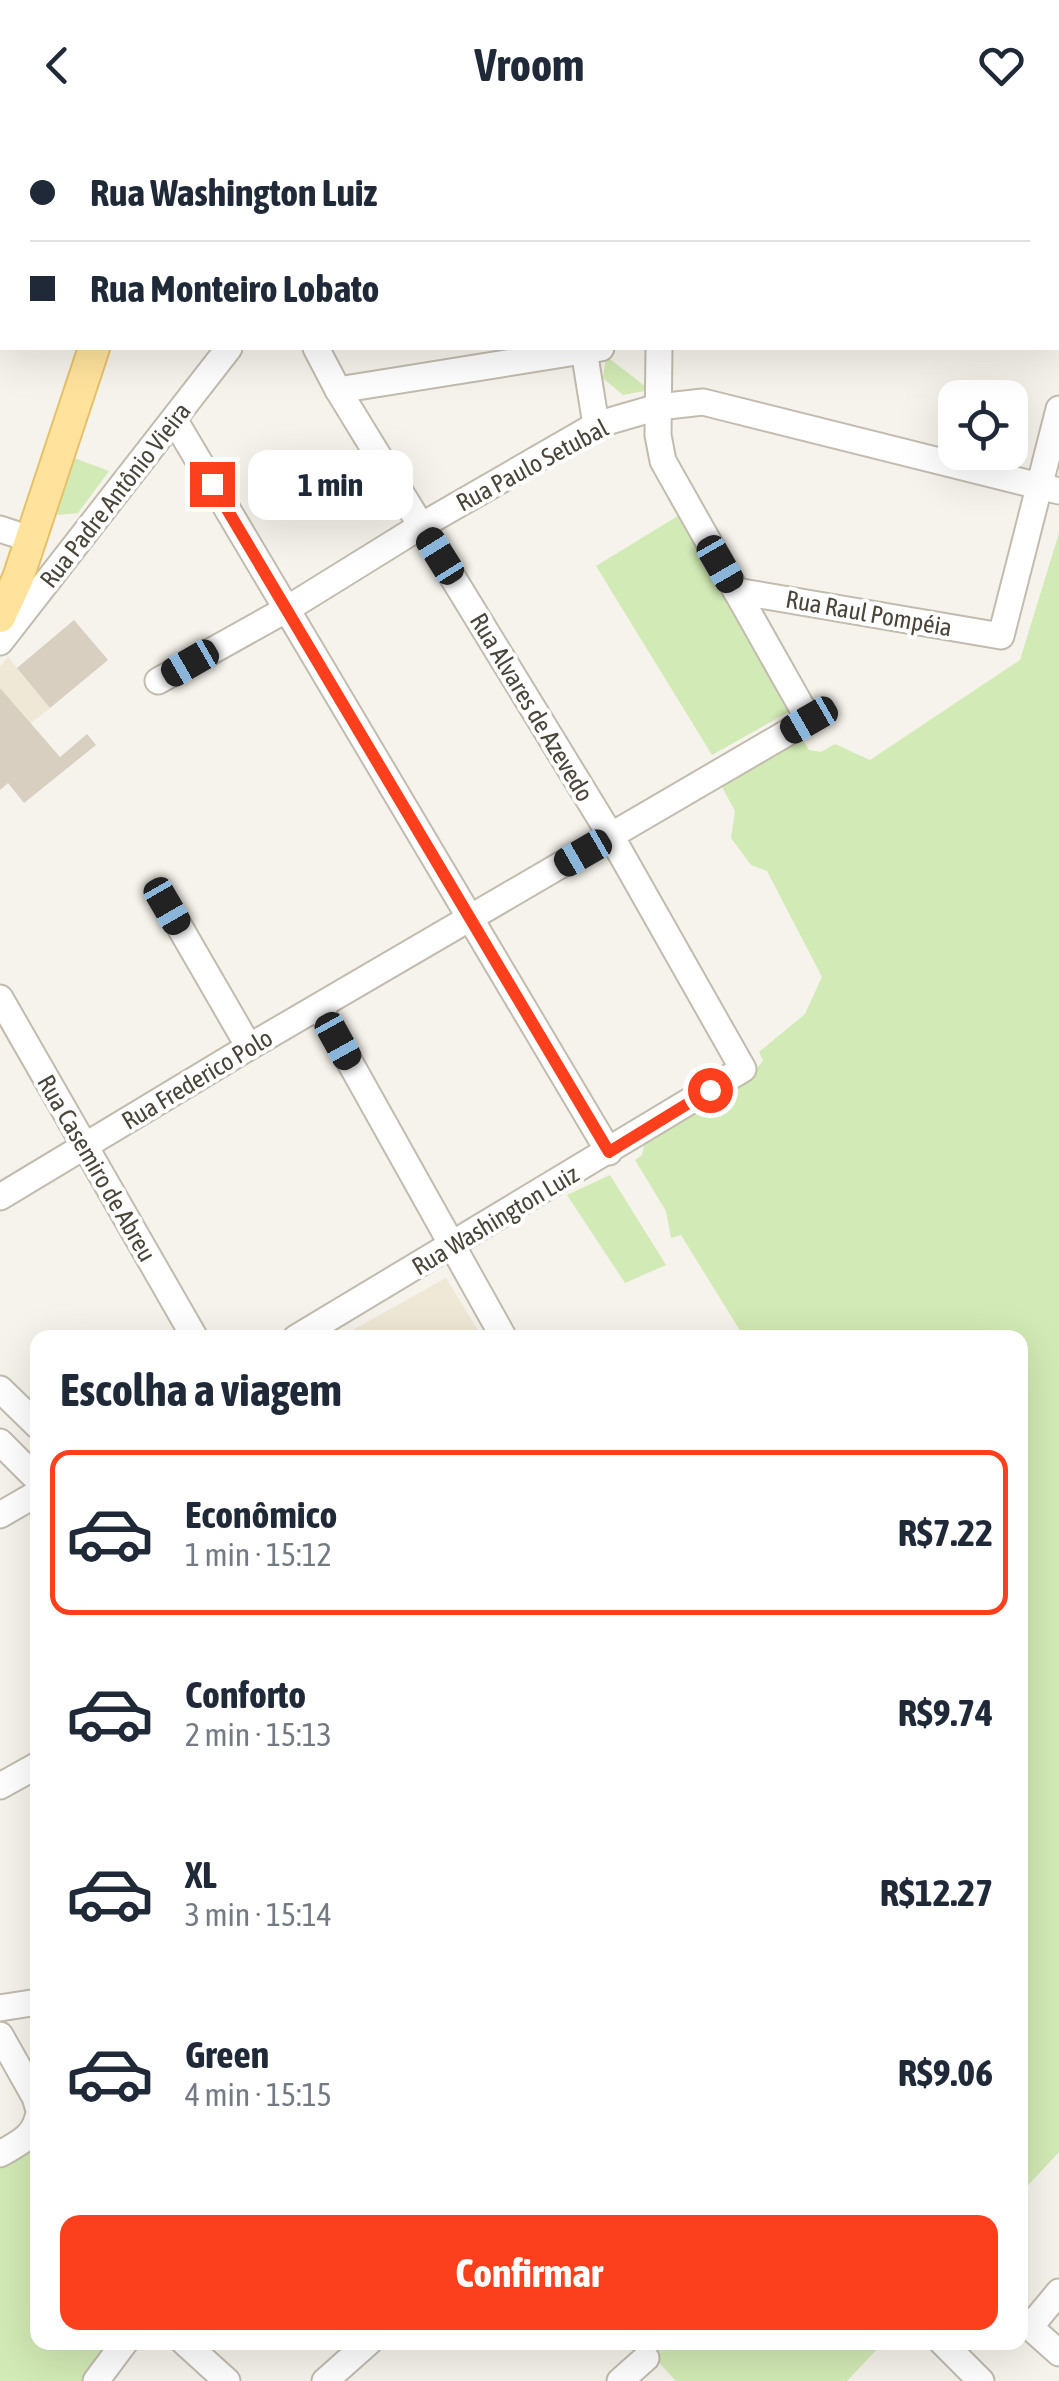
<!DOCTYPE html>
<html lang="pt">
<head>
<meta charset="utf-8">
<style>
  body { margin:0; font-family:"Asap Condensed",sans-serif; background:#f6f6f7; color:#1f2937; height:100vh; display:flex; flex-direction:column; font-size:38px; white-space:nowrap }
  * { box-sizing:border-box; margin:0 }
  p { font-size:32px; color:#747a83 }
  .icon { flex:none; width:55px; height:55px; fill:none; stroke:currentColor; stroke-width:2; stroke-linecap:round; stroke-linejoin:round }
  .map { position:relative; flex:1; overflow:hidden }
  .details { position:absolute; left:30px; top:1200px; width:998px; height:1020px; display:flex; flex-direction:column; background:#fff; border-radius:20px; box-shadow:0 10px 40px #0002 }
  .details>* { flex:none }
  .hud { position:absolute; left:0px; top:0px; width:1060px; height:220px; box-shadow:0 10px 40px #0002; display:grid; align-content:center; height:220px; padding:0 30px; background:#fff }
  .controls { position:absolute; left:938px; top:250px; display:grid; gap:20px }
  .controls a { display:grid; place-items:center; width:90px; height:90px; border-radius:20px; background:#fff; box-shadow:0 10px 40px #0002; font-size:50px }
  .end { position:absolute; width:45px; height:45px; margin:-22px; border:12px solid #fc3f1d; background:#fff; box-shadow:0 0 0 5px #fff }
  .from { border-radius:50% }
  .bubble { position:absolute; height:70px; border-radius:20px; background:#fff; box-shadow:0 10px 40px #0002; font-size:32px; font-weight:700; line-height:70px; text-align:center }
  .car { position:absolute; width:30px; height:60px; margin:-30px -15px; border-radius:12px; box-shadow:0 0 8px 2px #0007; background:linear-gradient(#222 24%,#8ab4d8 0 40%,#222 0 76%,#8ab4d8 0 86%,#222 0) }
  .hud b { display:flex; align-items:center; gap:35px; height:95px; font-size:38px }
  .hud b+b { border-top:2px solid #e0e1e3 }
  .hud i { width:25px; height:25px; background:#1f2937 }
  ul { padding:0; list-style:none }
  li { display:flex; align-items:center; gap:30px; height:165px; margin:0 20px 15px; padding:0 10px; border:5px solid transparent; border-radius:20px }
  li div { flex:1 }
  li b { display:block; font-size:38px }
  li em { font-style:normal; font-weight:700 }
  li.on { border-color:#fc3f1d }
  li>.icon { width:90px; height:90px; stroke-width:1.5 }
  h2 { padding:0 30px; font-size:45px; line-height:120px }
  .button { display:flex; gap:20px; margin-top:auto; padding:20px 30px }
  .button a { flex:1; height:115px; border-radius:20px; background:#fc3f1d; color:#fff; font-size:40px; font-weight:700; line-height:115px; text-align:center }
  header { display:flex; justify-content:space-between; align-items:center; height:130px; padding:0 30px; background:#fff; font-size:45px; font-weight:700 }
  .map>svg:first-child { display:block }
</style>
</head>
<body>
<header><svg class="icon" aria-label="back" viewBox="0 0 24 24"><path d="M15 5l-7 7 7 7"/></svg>Vroom<svg class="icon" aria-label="heart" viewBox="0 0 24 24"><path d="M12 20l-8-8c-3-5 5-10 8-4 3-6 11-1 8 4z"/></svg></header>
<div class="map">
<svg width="1059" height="2251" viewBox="0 0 1059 2251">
  <rect width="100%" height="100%" fill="#f6f3ec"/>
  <g fill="#efe8d6">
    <polygon points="8,527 50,578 0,618 0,537"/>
    <polygon points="446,1148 482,1207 340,1207"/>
  </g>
  <g fill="#d2eab5">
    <polygon points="606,226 650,260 623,265 603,248"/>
    <polygon points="69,326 109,341 78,383 58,385 55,378"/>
    <polygon points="686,381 797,577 712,625 596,436"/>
    <polygon points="1059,403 1059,2022 1020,2064 1020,1208 744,1207 681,1105 671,1108 666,1081 635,1030 642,1025 647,1001 751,944 763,931 759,922 805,884 822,847 767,741 751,735 731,708 735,681 722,657 765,629 803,610 809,620 821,622 835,614 870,630 1020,530"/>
    <polygon points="610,1045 666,1135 625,1153 567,1065"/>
    <polygon points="37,2018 38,2212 113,2213 84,2251 0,2251 0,2039"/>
    <polygon points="641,2213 883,2213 847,2251 676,2251"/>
  </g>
  <g fill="#d8cfc1">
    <polygon points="74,490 108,530 50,578 17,538"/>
    <polygon points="0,558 60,627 87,604 96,615 24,673 8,653 0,660"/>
  </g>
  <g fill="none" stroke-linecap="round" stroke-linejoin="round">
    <g stroke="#c2bbae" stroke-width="29">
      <g id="minor">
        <polyline points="601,0 601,2"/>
        <polyline points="786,0 787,2"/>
        <polyline points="957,0 965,2"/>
        <polyline points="986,0 989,2"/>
        <polyline points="368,2 370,0"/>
        <polyline points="842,2 852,0"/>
        <polyline points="1058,25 1059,26"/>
        <polyline points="0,73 2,68"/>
        <polyline points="1058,187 1059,187"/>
        <polyline points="584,220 596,295"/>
        <polyline points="338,260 601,218"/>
        <polyline points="175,291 609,1022"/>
        <polyline points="0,399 15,404"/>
        <polyline points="736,461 1001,506 1059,279"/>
        <polyline points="0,512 229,218"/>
        <polyline points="158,551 287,479 421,396 596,295 658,277 703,272 1059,361"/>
        <polyline points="167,775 249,917"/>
        <polyline points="0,868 195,1208"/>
        <polyline points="319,877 504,1208"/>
        <polyline points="0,1067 249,917 809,590 663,331 658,305 659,218"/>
        <polyline points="296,1208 743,939 611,706 338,260 316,218"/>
        <polyline points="0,1259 38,1296"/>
        <polyline points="0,1312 38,1350"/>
        <polyline points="0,1385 38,1363"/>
        <polyline points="0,1656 38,1635"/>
        <polyline points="0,1878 38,1872"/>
        <polyline points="0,1905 35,1967 38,1977"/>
        <path d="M0 2024C17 2014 33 2008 38 1987"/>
        <polyline points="1020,2188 1059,2223"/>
        <polyline points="1030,2197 1059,2162"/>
        <polyline points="184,2212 227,2251"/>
        <polyline points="942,2212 981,2251"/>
        <polyline points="96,2251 125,2212"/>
        <polyline points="325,2251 369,2212"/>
        <polyline points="620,2251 646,2228"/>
      </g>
    </g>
    <g stroke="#e6c16a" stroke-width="34">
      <g id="major">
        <polyline points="2,0 5,2"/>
        <polyline points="170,2 171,0"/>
        <polyline points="0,487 18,448 94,218"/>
      </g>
    </g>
    <use href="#minor" stroke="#fff" stroke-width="25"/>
    <use href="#major" stroke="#ffe39c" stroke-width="30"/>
  </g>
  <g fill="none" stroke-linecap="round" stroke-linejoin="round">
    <polyline stroke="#fc3f1d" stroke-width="12" points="212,354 609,1022 710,960"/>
  </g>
  <g text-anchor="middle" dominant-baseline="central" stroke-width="8" stroke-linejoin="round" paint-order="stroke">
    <g font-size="25" fill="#4b4439" stroke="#fff">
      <text transform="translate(532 335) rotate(-28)">Rua Paulo Setubal</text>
      <text transform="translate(115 365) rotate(-52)">Rua Padre Antônio Vieira</text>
      <text transform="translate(869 483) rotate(10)">Rua Raul Pompéia</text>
      <text transform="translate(532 577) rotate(59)">Rua Alvares de Azevedo</text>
      <text transform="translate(197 949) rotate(-31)">Rua Frederico Polo</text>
      <text transform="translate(97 1038) rotate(60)">Rua Casemiro de Abreu</text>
      <text transform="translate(495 1090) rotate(-31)">Rua Washington Luiz</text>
    </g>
  </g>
</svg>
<div class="controls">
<a><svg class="icon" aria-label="locate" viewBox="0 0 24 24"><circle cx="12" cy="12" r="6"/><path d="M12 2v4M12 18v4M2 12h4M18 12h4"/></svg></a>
</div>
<i class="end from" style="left:710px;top:960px"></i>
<i class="end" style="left:212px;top:354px"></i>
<div class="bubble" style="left:248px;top:320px;width:165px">1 min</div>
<i class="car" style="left:440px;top:426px;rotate:328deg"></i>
<i class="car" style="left:720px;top:434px;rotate:150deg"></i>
<i class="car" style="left:190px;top:533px;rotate:240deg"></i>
<i class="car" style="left:809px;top:590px;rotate:240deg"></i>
<i class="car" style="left:583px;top:723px;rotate:240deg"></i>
<i class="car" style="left:167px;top:776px;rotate:150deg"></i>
<i class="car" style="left:338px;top:911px;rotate:151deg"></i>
<div class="hud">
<b><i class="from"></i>Rua Washington Luiz</b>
<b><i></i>Rua Monteiro Lobato</b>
</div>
<section class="details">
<h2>Escolha a viagem</h2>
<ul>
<li class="on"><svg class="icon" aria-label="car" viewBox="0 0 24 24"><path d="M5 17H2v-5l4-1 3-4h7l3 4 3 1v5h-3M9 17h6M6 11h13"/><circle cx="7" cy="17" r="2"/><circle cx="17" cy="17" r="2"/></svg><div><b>Econômico</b><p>1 min · 15:12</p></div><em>R$7.22</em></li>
<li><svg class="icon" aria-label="car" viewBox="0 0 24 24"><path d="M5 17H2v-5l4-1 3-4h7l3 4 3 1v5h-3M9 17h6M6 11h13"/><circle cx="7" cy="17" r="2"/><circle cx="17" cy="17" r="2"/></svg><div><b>Conforto</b><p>2 min · 15:13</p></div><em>R$9.74</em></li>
<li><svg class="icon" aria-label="car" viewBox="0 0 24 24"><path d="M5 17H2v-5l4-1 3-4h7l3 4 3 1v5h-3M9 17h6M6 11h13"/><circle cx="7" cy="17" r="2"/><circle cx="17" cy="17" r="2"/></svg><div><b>XL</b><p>3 min · 15:14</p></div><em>R$12.27</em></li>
<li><svg class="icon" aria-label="car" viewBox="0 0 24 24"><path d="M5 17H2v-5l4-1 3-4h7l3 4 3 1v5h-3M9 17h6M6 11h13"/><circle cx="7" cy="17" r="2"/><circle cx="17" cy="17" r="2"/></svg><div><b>Green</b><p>4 min · 15:15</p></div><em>R$9.06</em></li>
</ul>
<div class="button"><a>Confirmar</a></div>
</section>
</div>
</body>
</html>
